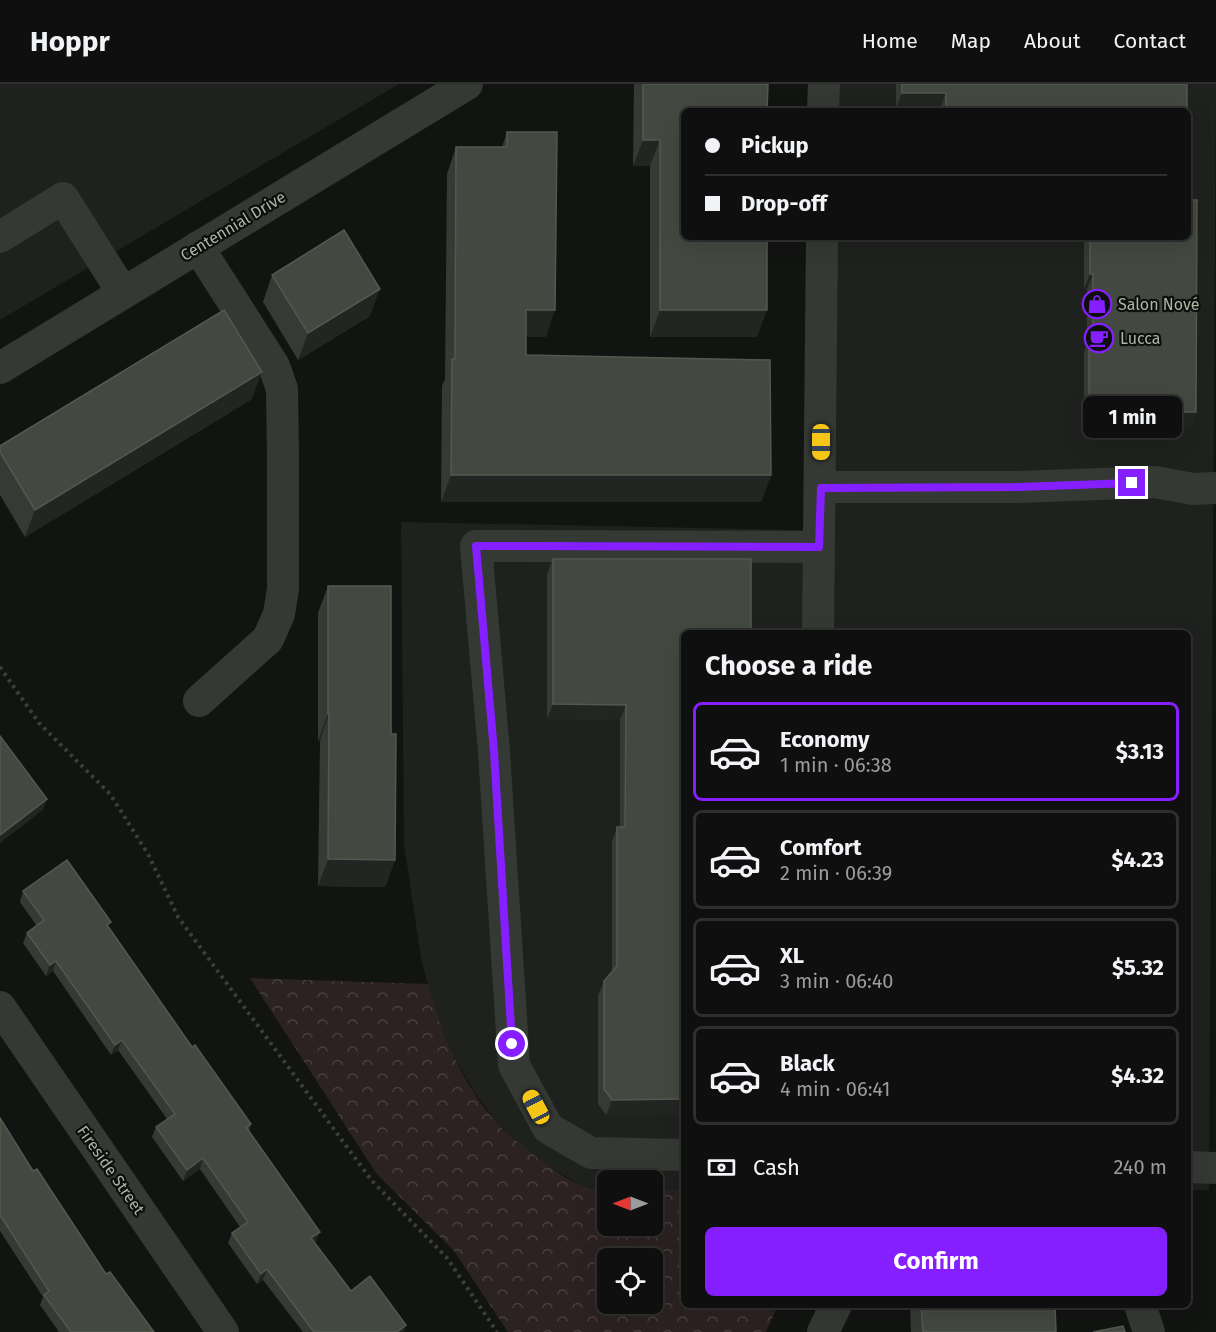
<!DOCTYPE html>
<html lang="en">
<head>
<meta charset="utf-8">
<style>
  body { margin:0; font-family:"Fira Sans",sans-serif; background:#1c1d1c; color:#f1f3f6; height:100vh; display:flex; flex-direction:column; font-size:22px; white-space:nowrap }
  * { box-sizing:border-box; margin:0 }
  p { font-size:20px; color:#9b9c9e }
  .icon { flex:none; width:33px; height:33px; fill:none; stroke:currentColor; stroke-width:2; stroke-linecap:round; stroke-linejoin:round }
  .map { position:relative; flex:1; overflow:hidden }
  .panel { position:absolute; left:681px; top:546px; width:510px; height:678px; display:flex; flex-direction:column; background:#0e0f0e; border-radius:9px; box-shadow:0 6px 24px #0002,0 0 0 2px #2e2f2e }
  .panel>* { flex:none }
  .banner { position:absolute; left:681px; top:24px; width:510px; height:132px; border-radius:9px; box-shadow:0 6px 24px #0002,0 0 0 2px #2e2f2e; display:grid; align-content:center; height:132px; padding:0 24px; background:#0e0f0e }
  .needle { width:39px; rotate:270deg }
  .buttons { position:absolute; left:597px; top:1086px; display:grid; gap:12px }
  .buttons a { display:grid; place-items:center; width:66px; height:66px; border-radius:9px; background:#0e0f0e; box-shadow:0 6px 24px #0002,0 0 0 2px #2e2f2e; font-size:30px }
  .end { position:absolute; width:27px; height:27px; margin:-14px; border:8px solid #861fff; background:#fff; box-shadow:0 0 0 3px #fff }
  .from { border-radius:50% }
  .bubble { position:absolute; height:42px; border-radius:9px; background:#0e0f0e; box-shadow:0 6px 24px #0002,0 0 0 2px #2e2f2e; font-size:20px; font-weight:700; line-height:42px; text-align:center }
  .car { position:absolute; width:18px; height:36px; margin:-18px -9px; border-radius:8px; box-shadow:0 0 4px 2px #0007; background:linear-gradient(#f5c518 24%,#345 0 40%,#f5c518 0 76%,#345 0 86%,#f5c518 0) }
  .banner b { display:flex; align-items:center; gap:21px; height:57px; font-size:22px }
  .banner b+b { border-top:2px solid #2e2f2e }
  .banner i { width:15px; height:15px; background:#f1f3f6 }
  ul { padding:0; list-style:none }
  li { display:flex; align-items:center; gap:18px; height:99px; margin:0 12px 9px; padding:0 12px; border:3px solid #2e2f2e; border-radius:9px }
  li div { flex:1 }
  li b { display:block; font-size:22px }
  li em { font-style:normal; font-weight:700 }
  li.selected { border-color:#861fff }
  li>.icon { width:54px; height:54px; stroke-width:1.5 }
  h2 { padding:0 24px; font-size:27px; line-height:72px }
  .pay { display:flex; align-items:center; gap:15px; height:66px; padding:0 24px; font-size:22px }
  .pay p { margin-inline-start:auto }
  .cta { display:flex; gap:12px; margin-top:auto; padding:12px 24px }
  .cta a { flex:1; height:69px; border-radius:9px; background:#861fff; color:#fff; font-size:24px; font-weight:700; line-height:69px; text-align:center }
  header { display:flex; align-items:center; gap:36px; box-sizing:border-box; height:84px; padding:0 30px; background:#0e0f0e; border-bottom:2px solid #2e2f2e }
  header strong { font-size:28px }
  nav { display:flex; gap:33px; margin-inline-start:auto; font-size:21px }
  .map>svg:first-child { display:block }
</style>
</head>
<body>
<header>
<strong>Hoppr</strong>
<nav><a>Home</a><a>Map</a><a>About</a><a>Contact</a></nav>
</header>
<div class="map">
<svg width="1216" height="1248" viewBox="0 0 1216 1248">
  <defs>
    <pattern id="forest-crowns" width="20" height="18" patternUnits="userSpaceOnUse" patternTransform="scale(1.5)"><rect width="20" height="18" fill="#2c2222"/><path d="M2 6a3 3 0 1 1 6 0M12 15a3 3 0 1 1 6 0" fill="none" stroke="#48403f"/></pattern>
  </defs>
  <rect width="100%" height="100%" fill="#121412"/>
  <g fill="#1e211e">
    <polygon points="0,0 399,0 0,236"/>
    <polygon points="812,0 1216,0 1209,1106 1188,1106 1188,549 684,549 684,1107 653,1107 652,1096 608,1096 607,1107 580,1101 550,1083 522,1062 496,1038 473,1006 453,971 435,928 421,874 404,760 401,438 805,446 810,153 1188,153 1188,27 812,27"/>
  </g>
  <path fill="url(#forest-crowns)" fill-rule="evenodd" d="M250 894 428 900C441 949 462 1000 496 1038 509 1052 524 1063 538 1074 551 1083 566 1096 581 1101 589 1104 599 1105 607 1107L608 1142H652L653 1107H684V1221H778L766 1248H508L454 1167 376 1089ZM608 1174H652V1220H608Z"/>
  <g fill="none" stroke-linecap="round" stroke-linejoin="round">
    <polyline stroke="#3c4038" stroke-width="4" stroke-dasharray="3 4.5" stroke-linecap="butt" points="0,583 39,639 110,710 148,770 178,833 372,1097 447,1174 497,1248"/>
    <g stroke="#353933" stroke-width="32">
      <polyline points="823,27 824,0"/>
      <polyline points="0,153 63,114 123,209"/>
      <polyline points="198,163 274,282 282,305 283,373 283,505 279,530 268,555 199,617"/>
      <polyline points="0,284 467,0"/>
      <polyline points="821,403 1018,403 1155,398 1193,405 1216,404"/>
      <polyline points="818,549 822,153"/>
      <polyline points="0,923 223,1248"/>
      <polyline points="684,1071 591,1069 548,1044 514,981 494,668 476,462 818,463"/>
      <polyline points="1188,1083 1216,1084"/>
      <polyline points="1140,1221 1149,1248"/>
      <polyline points="823,1248 836,1221"/>
    </g>
  </g>
  <g fill="#363a34">
    <polygon points="634,0 768,0 757,253 650,253 650,82 633,82"/>
    <polygon points="896,0 1187,0 1187,27 940,27 940,24 896,24"/>
    <polygon points="507,48 546,253 526,253 526,271 771,391 761,418 441,418 442,302 445,295 447,90 456,63 502,63"/>
    <polygon points="1084,153 1188,153 1196,328 1190,344 1084,343 1084,269 1087,258 1087,205 1084,205"/>
    <polygon points="272,191 370,232 298,276 263,218"/>
    <polygon points="252,315 25,453 0,411 0,362"/>
    <polygon points="553,475 684,549 684,1031 606,1031 598,1020 598,912 604,897 612,888 612,758 617,743 620,743 620,636 547,635 547,490"/>
    <polygon points="328,502 391,650 395,776 385,803 318,802 320,657 318,657 318,529"/>
    <polygon points="23,807 109,843 192,963 251,1040 249,1047 316,1158 315,1159 351,1207 404,1248 303,1248 263,1196 257,1200 228,1159 232,1149 240,1143 200,1085 183,1097 152,1053 156,1043 167,1035 118,966 111,971 53,887 46,892 23,859 27,849 36,841 20,818"/>
    <polygon points="0,1034 33,1087 106,1190 154,1248 59,1248 40,1221 43,1213 0,1147"/>
    <polygon points="910,1221 1055,1221 1056,1248 911,1248"/>
  </g>
  <g fill="#222522">
    <polygon points="902,9 946,9 940,24 896,24"/>
    <polygon points="643,56 660,56 650,82 633,82"/>
    <polygon points="1090,190 1093,190 1087,205 1084,205"/>
    <polygon points="380,205 370,232 298,276 308,249"/>
    <polygon points="526,226 555,226 546,253 516,253"/>
    <polygon points="660,226 767,226 757,253 650,253"/>
    <polygon points="262,288 252,315 25,453 35,426"/>
    <polygon points="1089,328 1196,328 1190,344 1084,343"/>
    <polygon points="451,391 771,391 761,418 441,418"/>
    <polygon points="553,620 626,621 620,636 547,635"/>
    <polygon points="328,630 329,630 320,657 318,657"/>
    <polygon points="47,715 43,726 0,759 0,751"/>
    <polygon points="328,775 395,776 385,803 318,802"/>
    <polygon points="56,877 53,887 46,892 50,881"/>
    <polygon points="122,956 118,966 111,971 115,961"/>
    <polygon points="684,1015 684,1031 606,1031 612,1016"/>
    <polygon points="203,1074 200,1085 183,1097 187,1086"/>
    <polygon points="320,1148 316,1158 307,1164 311,1154"/>
    <polygon points="267,1185 263,1196 257,1200 261,1190"/>
    <polygon points="406,1241 404,1248 397,1248"/>
  </g>
  <g fill="#434840" stroke="#53594f" stroke-width="1.5">
    <polygon points="643,0 768,0 767,27 684,27 684,153 767,153 767,226 660,226 660,56 643,56"/>
    <polygon points="902,0 1187,0 1187,27 946,27 946,9 902,9"/>
    <polygon points="507,48 557,48 555,226 526,226 526,271 770,276 771,391 451,391 452,275 455,275 456,63 507,63"/>
    <polygon points="1188,116 1197,116 1196,328 1089,328 1089,253 1093,253 1093,190 1090,190 1090,153 1188,153"/>
    <polygon points="344,146 380,205 308,249 272,191"/>
    <polygon points="224,226 262,288 35,426 0,368 0,362"/>
    <polygon points="553,475 751,475 751,549 684,549 684,1015 612,1016 604,1005 604,897 617,882 617,743 625,743 626,621 553,620"/>
    <polygon points="328,502 391,502 391,650 396,650 395,776 328,775 329,630 328,630"/>
    <polygon points="0,652 47,715 0,751"/>
    <polygon points="67,776 111,838 107,841 192,963 195,961 251,1040 246,1043 320,1148 311,1154 351,1207 370,1192 406,1241 397,1248 314,1248 267,1185 261,1190 232,1149 248,1138 203,1074 187,1086 156,1043 175,1030 122,956 115,961 56,877 50,881 27,849 44,836 23,807"/>
    <polygon points="0,1034 33,1087 37,1085 106,1190 110,1188 154,1248 71,1248 44,1211 49,1207 0,1131"/>
    <polygon points="921,1221 1055,1221 1056,1248 923,1248"/>
    <polygon points="1123,1242 1125,1248 1093,1248"/>
  </g>
  <g fill="none" stroke-linecap="round" stroke-linejoin="round">
    <polyline stroke="#861fff" stroke-width="8" points="512,960 494,668 476,462 819,463 821,404 1018,403 1132,399"/>
  </g>
  <defs>
    <g id="shop-ring" transform="scale(1.5)"><circle r="9.5" fill="#0d0f0d" stroke="#861fff" stroke-width="1.5"/><path d="M-5-2.5h2.3a2.7 3.5 0 0 1 5.4 0H5L5.5 6h-11ZM-1.5-2.5h3a1.5 2.3 0 0 0-3 0Z" fill="#861fff"/></g>
    <g id="cafe-ring" transform="scale(1.5)"><circle r="9.5" fill="#0d0f0d" stroke="#861fff" stroke-width="1.5"/><path d="M-5.5-4.5H6V0H3Q3 3.5 0 3.5H-2.5Q-5.5 3.5-5.5 0ZM3-3.2v2h1.7v-2ZM-6 4.5H4V6H-6Z" fill="#861fff"/></g>
  </defs>
  <g fill-rule="evenodd">
    <use href="#shop-ring" x="1097" y="220"/>
    <use href="#cafe-ring" x="1099" y="254"/>
  </g>
  <g text-anchor="middle" dominant-baseline="central" stroke-width="4.5" stroke-linejoin="round" paint-order="stroke">
    <g font-size="16" fill="#acb6a2" stroke="#0d0f0d">
      <text transform="translate(233 142) rotate(-31)">Centennial Drive</text>
      <text transform="translate(111 1086) rotate(55)">Fireside Street</text>
    </g>
    <g font-size="16" fill="#acb6a2" stroke="#0d0f0d" text-anchor="start">
      <text x="1118" y="220">Salon Nové</text>
      <text x="1120" y="254">Lucca</text>
    </g>
  </g>
</svg>
<div class="buttons">
<a><svg class="needle" viewBox="-14 -14 28 28"><path d="M0-13l5 13h-10z" fill="#e53935"/><path d="M0 13l5-13h-10z" fill="#9b9c9e"/></svg></a>
<a><svg class="icon" aria-label="locate" viewBox="0 0 24 24"><circle cx="12" cy="12" r="6"/><path d="M12 2v4M12 18v4M2 12h4M18 12h4"/></svg></a>
</div>
<i class="end from" style="left:512px;top:960px"></i>
<i class="end" style="left:1132px;top:399px"></i>
<div class="bubble" style="left:1083px;top:312px;width:99px">1 min</div>
<i class="car" style="left:821px;top:358px;rotate:180deg"></i>
<i class="car" style="left:536px;top:1023px;rotate:332deg"></i>
<div class="banner">
<b><i class="from"></i>Pickup</b>
<b><i></i>Drop-off</b>
</div>
<section class="panel">
<h2>Choose a ride</h2>
<ul>
<li class="selected"><svg class="icon" aria-label="car" viewBox="0 0 24 24"><path d="M5 17H2v-5l4-1 3-4h7l3 4 3 1v5h-3M9 17h6M6 11h13"/><circle cx="7" cy="17" r="2"/><circle cx="17" cy="17" r="2"/></svg><div><b>Economy</b><p>1 min · 06:38</p></div><em>$3.13</em></li>
<li><svg class="icon" aria-label="car" viewBox="0 0 24 24"><path d="M5 17H2v-5l4-1 3-4h7l3 4 3 1v5h-3M9 17h6M6 11h13"/><circle cx="7" cy="17" r="2"/><circle cx="17" cy="17" r="2"/></svg><div><b>Comfort</b><p>2 min · 06:39</p></div><em>$4.23</em></li>
<li><svg class="icon" aria-label="car" viewBox="0 0 24 24"><path d="M5 17H2v-5l4-1 3-4h7l3 4 3 1v5h-3M9 17h6M6 11h13"/><circle cx="7" cy="17" r="2"/><circle cx="17" cy="17" r="2"/></svg><div><b>XL</b><p>3 min · 06:40</p></div><em>$5.32</em></li>
<li><svg class="icon" aria-label="car" viewBox="0 0 24 24"><path d="M5 17H2v-5l4-1 3-4h7l3 4 3 1v5h-3M9 17h6M6 11h13"/><circle cx="7" cy="17" r="2"/><circle cx="17" cy="17" r="2"/></svg><div><b>Black</b><p>4 min · 06:41</p></div><em>$4.32</em></li>
</ul>
<div class="pay"><svg class="icon" aria-label="cash" viewBox="0 0 24 24"><path d="M3 7h18v10H3z"/><circle cx="12" cy="12" r="2"/></svg>Cash<p>240 m</p></div>
<div class="cta"><a>Confirm</a></div>
</section>
</div>
</body>
</html>
